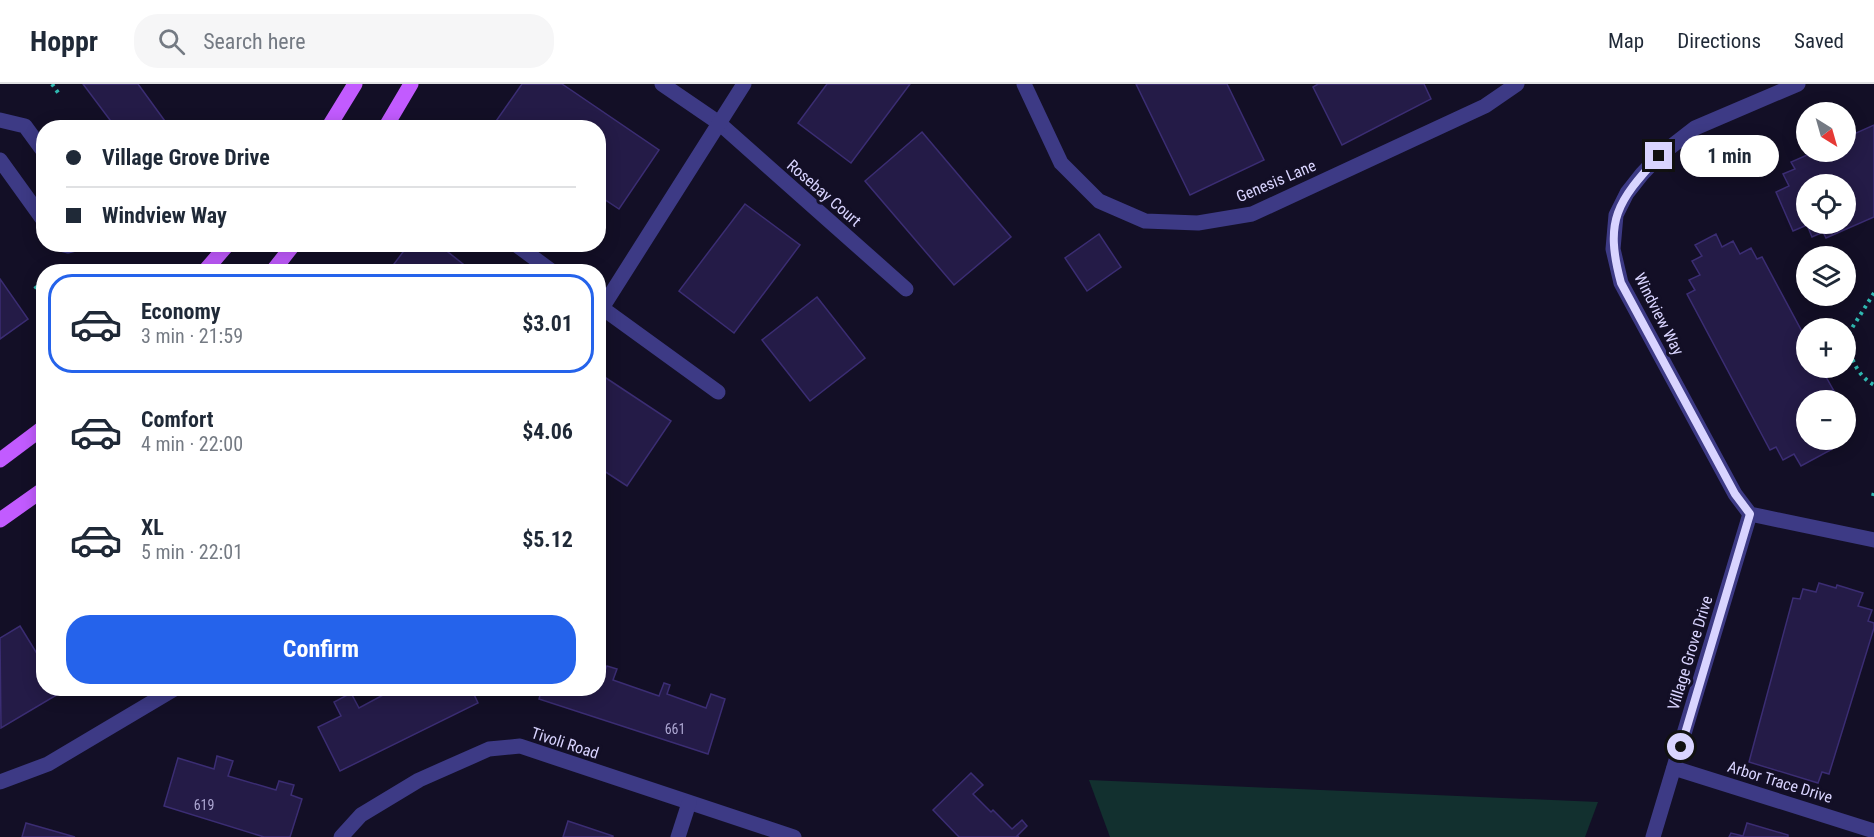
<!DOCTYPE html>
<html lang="en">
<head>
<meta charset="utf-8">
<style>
  body { margin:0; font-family:"Roboto Condensed",sans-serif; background:#f6f6f7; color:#1f2937; height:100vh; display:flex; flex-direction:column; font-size:22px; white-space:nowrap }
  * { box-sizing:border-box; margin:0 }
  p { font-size:20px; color:#747a83 }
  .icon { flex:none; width:33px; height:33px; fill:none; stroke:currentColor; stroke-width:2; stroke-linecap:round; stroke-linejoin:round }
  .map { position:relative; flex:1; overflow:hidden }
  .details { position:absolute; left:36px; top:180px; width:570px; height:432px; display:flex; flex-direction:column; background:#fff; border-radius:24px; box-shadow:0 3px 15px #0003 }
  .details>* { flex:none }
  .banner { position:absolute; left:36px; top:36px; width:570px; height:132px; border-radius:24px; box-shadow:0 3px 15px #0003; display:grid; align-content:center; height:132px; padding:0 30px; background:#fff }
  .needle { width:39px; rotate:143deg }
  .controls { position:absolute; left:1796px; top:18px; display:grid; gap:12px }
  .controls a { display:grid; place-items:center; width:60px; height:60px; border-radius:50%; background:#fff; box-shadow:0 3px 15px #0003; font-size:30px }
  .end { position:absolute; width:27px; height:27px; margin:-14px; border:8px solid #d9d4ff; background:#111; box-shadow:0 0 0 3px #111 }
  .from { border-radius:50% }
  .bubble { position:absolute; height:42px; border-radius:21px; background:#fff; box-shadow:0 3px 15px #0003; font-size:20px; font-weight:700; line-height:42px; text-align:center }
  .banner b { display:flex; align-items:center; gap:21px; height:57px; font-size:22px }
  .banner b+b { border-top:2px solid #e0e1e3 }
  .banner i { width:15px; height:15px; background:#1f2937 }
  ul { padding:10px 0 0; list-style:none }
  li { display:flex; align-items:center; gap:18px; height:99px; margin:0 12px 9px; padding:0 18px; border:3px solid transparent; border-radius:24px }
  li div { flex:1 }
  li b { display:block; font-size:22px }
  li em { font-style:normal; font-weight:700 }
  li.active { border-color:#2563eb }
  li>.icon { width:54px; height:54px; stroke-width:1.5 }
  .action { display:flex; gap:12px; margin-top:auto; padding:12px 30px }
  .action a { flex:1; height:69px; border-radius:24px; background:#2563eb; color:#fff; font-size:24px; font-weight:700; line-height:69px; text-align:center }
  header { display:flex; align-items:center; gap:36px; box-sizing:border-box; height:84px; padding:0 30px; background:#fff; border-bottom:2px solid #e0e1e3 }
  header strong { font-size:28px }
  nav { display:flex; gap:33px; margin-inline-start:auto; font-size:21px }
  .search { width:420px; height:54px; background:#f6f6f7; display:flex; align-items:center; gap:15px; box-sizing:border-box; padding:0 21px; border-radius:24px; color:#747a83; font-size:22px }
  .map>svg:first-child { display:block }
</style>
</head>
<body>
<header>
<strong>Hoppr</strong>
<div class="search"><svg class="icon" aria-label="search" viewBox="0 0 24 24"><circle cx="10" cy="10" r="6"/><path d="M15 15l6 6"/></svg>Search here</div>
<nav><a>Map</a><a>Directions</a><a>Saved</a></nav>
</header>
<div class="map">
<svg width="1874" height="753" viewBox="0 0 1874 753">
  <rect width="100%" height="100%" fill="#130f26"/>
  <polygon fill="#12302f" points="1089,696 1598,718 1585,753 1110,753"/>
  <g fill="#241b47" stroke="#3b2d73" stroke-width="1.5" fill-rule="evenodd">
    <polygon points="83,0 138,0 170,44 116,44"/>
    <polygon points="522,0 562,0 659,66 619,125 598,111 598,44 499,44 494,40"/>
    <polygon points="827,0 910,0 851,79 798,39"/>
    <polygon points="1136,0 1227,0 1264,76 1190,111"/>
    <polygon points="1318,0 1424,0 1431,15 1342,61 1313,3"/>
    <path d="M1874 41V133L1826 154 1823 148 1812 153 1807 141 1793 147 1776 108 1789 102 1783 90 1795 85 1791 78 1814 68H1845V54ZM1806 100H1845V140H1806Z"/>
    <polygon points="922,48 1011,153 954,201 865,97"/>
    <polygon points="745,120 800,161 734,249 679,207"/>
    <polygon points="1099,150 1121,183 1087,207 1065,174"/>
    <polygon points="1716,150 1722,163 1733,157 1740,170 1751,164 1757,175 1762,173 1806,255 1806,284 1821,284 1839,316 1806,316 1806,356 1835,356 1838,362 1801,382 1794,370 1783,376 1776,363 1770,366 1687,210 1695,206 1689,196 1700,191 1692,177 1702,172 1695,161"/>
    <polygon points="409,160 438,160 473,188 388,188"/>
    <polygon points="0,195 28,235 0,255"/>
    <polygon points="817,213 865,274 810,317 762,256"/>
    <polygon points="606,294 671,337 627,402 598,383 598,305"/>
    <polygon points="1819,499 1836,504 1837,501 1863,509 1858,522 1872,526 1868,537 1874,539 1874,544 1829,690 1822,688 1818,699 1749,678 1793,514 1800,515 1803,505 1816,508"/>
    <polygon points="20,542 44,581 44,604 57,604 60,609 1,644 0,554"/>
    <polygon points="607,582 617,585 613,596 659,612 664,599 670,601 667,610 706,624 711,610 725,615 708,670 539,615 542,604 598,604 598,593 602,594"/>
    <polygon points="396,604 471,604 478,619 340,687 318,643 341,632 334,618 351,609 359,624"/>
    <polygon points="217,672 233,677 228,692 276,706 279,697 294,701 291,711 302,715 290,753 264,753 164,722 178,674 214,685"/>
    <polygon points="971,689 983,701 973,710 991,728 993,726 1012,745 1022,736 1027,742 1017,752 1019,753 959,753 933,726"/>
    <polygon points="568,737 613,752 613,753 563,753"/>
    <polygon points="26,739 75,753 22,753"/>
    <polygon points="1747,739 1788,751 1788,753 1729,753 1731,749 1743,752"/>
  </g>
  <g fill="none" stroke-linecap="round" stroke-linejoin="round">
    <g stroke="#2fb8b0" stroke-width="4" stroke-dasharray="3 4.5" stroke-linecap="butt">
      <polyline points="52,0 59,10"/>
      <polyline points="35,202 44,214"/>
      <path d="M1874 209 1847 252C1849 271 1856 291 1874 301"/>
      <polyline points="1873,412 1874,408"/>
    </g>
    <g stroke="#3d3a85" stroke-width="15">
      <polyline points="662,0 719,39 906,205"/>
      <polyline points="1024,0 1061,79 1099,117 1145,137 1198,139 1252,130 1485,22 1517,0"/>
      <polyline points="1798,0 1695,44 1659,72 1642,90 1627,109 1616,131 1613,165 1621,199 1735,410 1750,430 1874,456"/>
      <polyline points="0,36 25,42 44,68"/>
      <polyline points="0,76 44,137"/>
      <polyline points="60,160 68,162 76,160"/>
      <polyline points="515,160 553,188"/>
      <polyline points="598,221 718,308"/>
      <polyline points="602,224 744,0"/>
      <polyline points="1674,684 1874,747"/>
      <polyline points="0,698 48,680 176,604"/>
      <polyline points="341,753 361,731 419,696 489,665 520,662 794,753"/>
      <polyline points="678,753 689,719"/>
      <polyline points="1653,753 1750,430"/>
    </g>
    <g stroke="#c25bff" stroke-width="15">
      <polyline points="328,44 355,0"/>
      <polyline points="385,44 411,0"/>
      <polyline points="204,188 228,160"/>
      <polyline points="272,188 294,160"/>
      <polyline points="0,376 44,343"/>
      <polyline points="0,436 44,405"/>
    </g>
  </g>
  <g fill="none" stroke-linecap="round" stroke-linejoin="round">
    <path stroke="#d9d4ff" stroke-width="8" d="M1659 72C1617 118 1604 136 1621 199L1735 410 1750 430 1681 663"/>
  </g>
  <g text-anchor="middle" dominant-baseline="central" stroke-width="6" stroke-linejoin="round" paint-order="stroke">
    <g font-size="14" fill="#aca6d1">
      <text x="675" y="645">661</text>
      <text x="204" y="721">619</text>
    </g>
    <g font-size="16" fill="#d9d4ff" stroke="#130f26">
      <text transform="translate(1276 97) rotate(-23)">Genesis Lane</text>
      <text transform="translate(824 109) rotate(41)">Rosebay Court</text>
      <text transform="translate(1659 230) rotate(63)">Windview Way</text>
      <text transform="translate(1690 569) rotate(-73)">Village Grove Drive</text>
      <text transform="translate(565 659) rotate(18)">Tivoli Road</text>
      <text transform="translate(1780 698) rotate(17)">Arbor Trace Drive</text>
    </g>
  </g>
</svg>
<div class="controls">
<a><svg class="needle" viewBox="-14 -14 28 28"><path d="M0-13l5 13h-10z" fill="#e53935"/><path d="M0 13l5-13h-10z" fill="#747a83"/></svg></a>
<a><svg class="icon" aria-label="locate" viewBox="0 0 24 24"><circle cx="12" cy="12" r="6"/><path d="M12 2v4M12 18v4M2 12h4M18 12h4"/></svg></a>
<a><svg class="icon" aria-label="layers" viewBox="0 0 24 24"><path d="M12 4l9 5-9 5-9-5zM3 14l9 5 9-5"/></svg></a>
<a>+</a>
<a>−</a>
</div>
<i class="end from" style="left:1681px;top:663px"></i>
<i class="end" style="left:1659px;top:72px"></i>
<div class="bubble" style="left:1680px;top:51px;width:99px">1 min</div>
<div class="banner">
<b><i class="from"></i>Village Grove Drive</b>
<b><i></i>Windview Way</b>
</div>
<section class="details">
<ul>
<li class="active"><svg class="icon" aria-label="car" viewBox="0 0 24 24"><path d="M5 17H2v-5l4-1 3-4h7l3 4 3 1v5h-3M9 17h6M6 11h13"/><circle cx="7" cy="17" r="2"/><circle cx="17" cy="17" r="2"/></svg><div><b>Economy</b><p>3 min · 21:59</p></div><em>$3.01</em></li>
<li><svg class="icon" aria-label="car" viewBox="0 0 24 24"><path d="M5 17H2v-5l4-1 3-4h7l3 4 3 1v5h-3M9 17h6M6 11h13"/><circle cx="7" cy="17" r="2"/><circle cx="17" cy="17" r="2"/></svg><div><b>Comfort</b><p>4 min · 22:00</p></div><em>$4.06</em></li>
<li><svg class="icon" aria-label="car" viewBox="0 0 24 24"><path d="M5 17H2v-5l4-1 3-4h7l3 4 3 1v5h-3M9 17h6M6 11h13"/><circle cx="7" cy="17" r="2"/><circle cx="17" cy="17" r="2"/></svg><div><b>XL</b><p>5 min · 22:01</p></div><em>$5.12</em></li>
</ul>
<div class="action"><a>Confirm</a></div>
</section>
</div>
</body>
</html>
